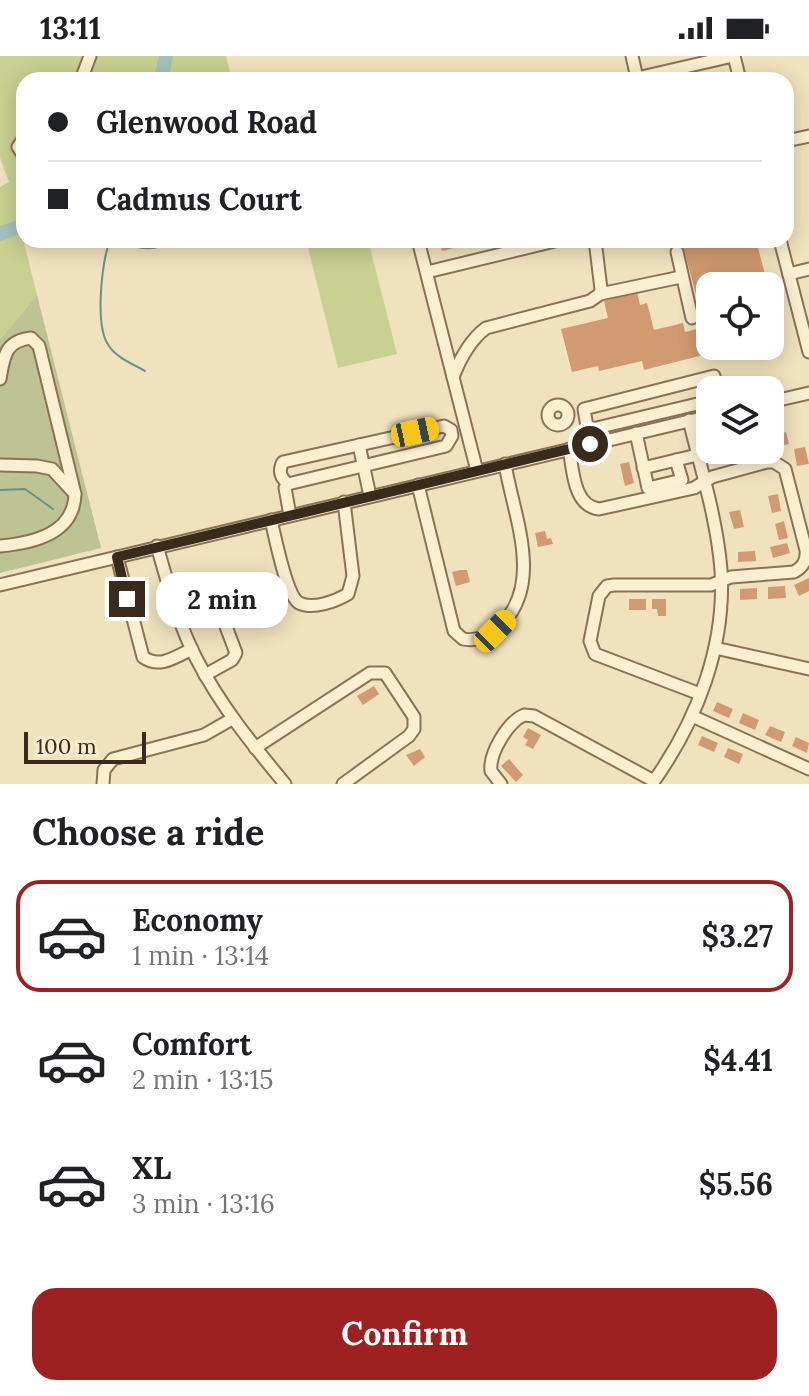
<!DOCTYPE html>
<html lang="en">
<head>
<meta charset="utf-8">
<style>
  body { margin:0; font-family:Lora,serif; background:#f6f6f6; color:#202124; height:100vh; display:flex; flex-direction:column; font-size:30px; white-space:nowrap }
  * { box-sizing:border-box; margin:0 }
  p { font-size:26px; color:#757577 }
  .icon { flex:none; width:44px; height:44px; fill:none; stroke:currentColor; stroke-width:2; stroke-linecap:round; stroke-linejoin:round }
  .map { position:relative; height:728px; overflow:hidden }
  .side { display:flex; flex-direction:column; background:#fff; flex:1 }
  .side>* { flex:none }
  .top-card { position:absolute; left:16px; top:16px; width:778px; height:176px; border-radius:24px; box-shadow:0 4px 20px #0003; display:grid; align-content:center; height:176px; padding:0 32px; background:#fff }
  .tools { position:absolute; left:696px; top:216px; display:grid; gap:16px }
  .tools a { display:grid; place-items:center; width:88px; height:88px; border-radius:16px; background:#fff; box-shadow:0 4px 20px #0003; font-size:40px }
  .scale { position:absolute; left:24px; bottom:20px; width:122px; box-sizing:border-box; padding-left:8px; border:4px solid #392a1b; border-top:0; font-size:22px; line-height:28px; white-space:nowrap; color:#392a1b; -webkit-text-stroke:6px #f8eccf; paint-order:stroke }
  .end { position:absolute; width:36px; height:36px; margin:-18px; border:10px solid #392a1b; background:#fff; box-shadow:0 0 0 4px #fff }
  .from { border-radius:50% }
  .bubble { position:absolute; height:56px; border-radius:24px; background:#fff; box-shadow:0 4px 20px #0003; font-size:26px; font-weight:700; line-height:56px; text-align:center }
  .car { position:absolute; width:24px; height:48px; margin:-24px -12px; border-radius:10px; box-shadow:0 0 6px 2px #0007; background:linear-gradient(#f5c518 24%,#345 0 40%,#f5c518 0 76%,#345 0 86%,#f5c518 0) }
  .top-card b { display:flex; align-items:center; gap:28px; height:76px; font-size:30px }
  .top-card b+b { border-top:2px solid #e0e0e0 }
  .top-card i { width:20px; height:20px; background:#202124 }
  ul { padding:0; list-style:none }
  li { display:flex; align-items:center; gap:24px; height:112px; margin:0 16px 12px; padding:0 16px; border:4px solid transparent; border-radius:24px }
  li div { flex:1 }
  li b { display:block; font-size:30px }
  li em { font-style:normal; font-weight:700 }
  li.on { border-color:#9e2122 }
  li>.icon { width:72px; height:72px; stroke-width:1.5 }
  h2 { padding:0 32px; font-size:36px; line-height:96px }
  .cta { display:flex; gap:16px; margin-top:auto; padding:16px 32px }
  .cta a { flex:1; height:92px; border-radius:24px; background:#9e2122; color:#fff; font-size:32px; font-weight:700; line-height:92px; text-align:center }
  .status { display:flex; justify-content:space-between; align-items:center; height:56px; padding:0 40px; background:#fff; direction:ltr }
  .status svg { height:22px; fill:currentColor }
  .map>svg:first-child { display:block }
</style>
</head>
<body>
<div class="status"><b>13:11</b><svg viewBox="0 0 49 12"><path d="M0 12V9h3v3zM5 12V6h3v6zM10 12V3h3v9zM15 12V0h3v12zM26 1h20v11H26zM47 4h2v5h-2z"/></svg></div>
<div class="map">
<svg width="809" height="728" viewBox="0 0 809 728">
  <rect width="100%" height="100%" fill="#f1e2be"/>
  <g fill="#c8d092">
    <polygon points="0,0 226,0 232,24 24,24 24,169 20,171 37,239 0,284 0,131 9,126 0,102"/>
    <polygon points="306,184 368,184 397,298 338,312"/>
  </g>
  <polygon fill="#bdc392" points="37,239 101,492 0,517 0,284"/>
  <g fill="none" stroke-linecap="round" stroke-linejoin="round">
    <g stroke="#699187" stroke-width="2">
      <path d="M110 184C102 206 94 270 109 290 117 302 133 308 145 315"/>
      <path d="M116 184C134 192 156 198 171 184"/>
      <polyline points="0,434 25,433 53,453"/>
    </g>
    <g stroke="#a2c2b9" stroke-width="14">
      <polyline points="161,24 166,0"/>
      <polyline points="0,178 24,169"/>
    </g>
  </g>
  <g fill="#d29a71">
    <polygon points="440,184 482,184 482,185 442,195"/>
    <polygon points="672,184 756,184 768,230 710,230 710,290 735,291 644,314 642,305 599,315 598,310 572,316 561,273 608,262 604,245 637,236 640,249 647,247 654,274 683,267 685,276 705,271 683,191 674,193"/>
    <polygon points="786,376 789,388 772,392 770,381"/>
    <polygon points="805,391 809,408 797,410 794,393"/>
    <polygon points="732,394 734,401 717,405 710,395"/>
    <polygon points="629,406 634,427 625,430 620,408"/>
    <polygon points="778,438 781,455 772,457 768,440"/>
    <polygon points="740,454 744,471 734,473 729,456"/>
    <polygon points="784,465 788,482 779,484 775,468"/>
    <polygon points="545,475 547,483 551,482 553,488 538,491 535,477"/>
    <polygon points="787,487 790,497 773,502 770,491"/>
    <polygon points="755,495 756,505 738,506 738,496"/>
    <polygon points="460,514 467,514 470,526 456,530 452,516"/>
    <polygon points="809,522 809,535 799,540 794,529"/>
    <polygon points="785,530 786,542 768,543 768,531"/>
    <polygon points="757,532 757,543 740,544 740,533"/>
    <rect x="629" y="543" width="17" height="11"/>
    <polygon points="652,543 666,543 666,560 658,560 657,553 652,553"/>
    <polygon points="374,630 379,638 363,649 357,640"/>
    <polygon points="717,646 733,653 729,662 713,655"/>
    <polygon points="743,657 759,664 755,674 739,667"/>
    <polygon points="770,670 785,676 781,686 765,679"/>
    <polygon points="528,672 541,679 533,693 525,689 528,684 523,681"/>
    <polygon points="702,680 718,687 714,696 698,689"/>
    <polygon points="796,681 809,687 807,697 792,690"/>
    <polygon points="728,692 743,698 739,708 724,701"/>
    <polygon points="420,693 425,701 414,710 406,699"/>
    <polygon points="509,703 523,719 516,726 501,710"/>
  </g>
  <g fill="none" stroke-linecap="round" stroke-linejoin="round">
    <g stroke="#8b7256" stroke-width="15">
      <g id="minor">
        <polyline points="632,0 637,22 733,0"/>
        <polyline points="734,0 740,24"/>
        <polyline points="81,24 90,0"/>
        <polyline points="24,82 18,91 24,100"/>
        <polyline points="786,85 809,80"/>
        <polyline points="418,184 477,415"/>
        <polyline points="780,184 809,296"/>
        <polyline points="677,196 692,262"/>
        <polyline points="427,216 559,184"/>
        <polyline points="789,218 809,213"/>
        <polyline points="600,238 681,221"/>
        <path d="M453 321C460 303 470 284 486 272L590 245 600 238 601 233 595 184"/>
        <path d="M0 323C4 300 5 285 31 282L39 290 75 438C74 478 33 487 0 490"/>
        <polyline points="755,334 766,332 769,334"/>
        <polyline points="770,346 809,337"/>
        <circle cx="558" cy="359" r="10"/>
        <path d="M444 370 451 374 452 380 446 390 288 428C280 421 278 415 283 406Z"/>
        <polyline points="588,374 710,345"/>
        <polyline points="636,377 648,432 682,424 676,404"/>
        <polyline points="590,388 584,353 714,320 718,334"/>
        <polyline points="359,389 370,440"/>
        <path d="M569 393C573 413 573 450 599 453L694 432 712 421 767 406H774L785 413 806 494C807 505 803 511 794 516L731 521 711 529H614L607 530 599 540 590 585 595 598 700 638"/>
        <polyline points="0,409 37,410 52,413 75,438"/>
        <polyline points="643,412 697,399"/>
        <polyline points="288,428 285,432 290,459"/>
        <path d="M418 429 454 575 463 583C479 586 491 579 502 568 544 526 513 458 505 408"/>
        <path d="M271 464C275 480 286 539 299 547 313 554 336 545 348 538L353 520 344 446"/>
        <path d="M157 490C168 528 178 567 196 602 220 649 252 688 285 728"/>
        <path d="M117 501 143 601C160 613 175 601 192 593"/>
        <polyline points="0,529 710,360"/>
        <path d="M173 545C189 539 203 530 216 544L236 597 232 604 205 619"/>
        <polyline points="715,592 809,613"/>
        <polyline points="692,660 809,713"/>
        <polyline points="255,692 370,617 385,617 414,661 414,673 409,680 343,728"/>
        <polyline points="103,728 104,714 113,703 204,679 232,663"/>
        <path d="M501 728 491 715C489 697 508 666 524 659L534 660 654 725C697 664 726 590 721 514 717 463 701 413 689 364"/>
      </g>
    </g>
    <use href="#minor" stroke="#fbefd2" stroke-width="11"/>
  </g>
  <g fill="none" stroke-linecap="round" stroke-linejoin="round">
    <polyline stroke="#392a1b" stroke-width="10" points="127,543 117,501 590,388"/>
  </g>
</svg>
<div class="tools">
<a><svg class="icon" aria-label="locate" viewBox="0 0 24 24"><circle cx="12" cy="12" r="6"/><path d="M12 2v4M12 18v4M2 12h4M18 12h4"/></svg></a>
<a><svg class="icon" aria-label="layers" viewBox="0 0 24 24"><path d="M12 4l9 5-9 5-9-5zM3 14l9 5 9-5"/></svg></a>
</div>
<div class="scale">100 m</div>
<i class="end from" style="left:590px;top:388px"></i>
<i class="end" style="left:127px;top:543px"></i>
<div class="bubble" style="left:156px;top:516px;width:132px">2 min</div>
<i class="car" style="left:415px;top:376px;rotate:78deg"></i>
<i class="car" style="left:495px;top:575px;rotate:45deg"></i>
<div class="top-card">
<b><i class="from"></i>Glenwood Road</b>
<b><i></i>Cadmus Court</b>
</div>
</div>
<section class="side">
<h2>Choose a ride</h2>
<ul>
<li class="on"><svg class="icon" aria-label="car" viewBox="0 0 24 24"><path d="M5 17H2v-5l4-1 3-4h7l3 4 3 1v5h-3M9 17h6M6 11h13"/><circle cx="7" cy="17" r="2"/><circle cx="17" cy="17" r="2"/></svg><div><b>Economy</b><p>1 min · 13:14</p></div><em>$3.27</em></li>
<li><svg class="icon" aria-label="car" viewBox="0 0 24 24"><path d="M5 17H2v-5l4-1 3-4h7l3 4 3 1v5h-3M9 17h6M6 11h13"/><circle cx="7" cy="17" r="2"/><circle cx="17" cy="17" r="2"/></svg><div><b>Comfort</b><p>2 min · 13:15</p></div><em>$4.41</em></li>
<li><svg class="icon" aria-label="car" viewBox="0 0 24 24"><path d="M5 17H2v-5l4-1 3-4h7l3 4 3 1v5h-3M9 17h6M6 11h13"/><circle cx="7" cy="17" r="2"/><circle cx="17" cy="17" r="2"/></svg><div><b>XL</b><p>3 min · 13:16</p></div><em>$5.56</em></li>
</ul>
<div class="cta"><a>Confirm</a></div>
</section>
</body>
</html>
